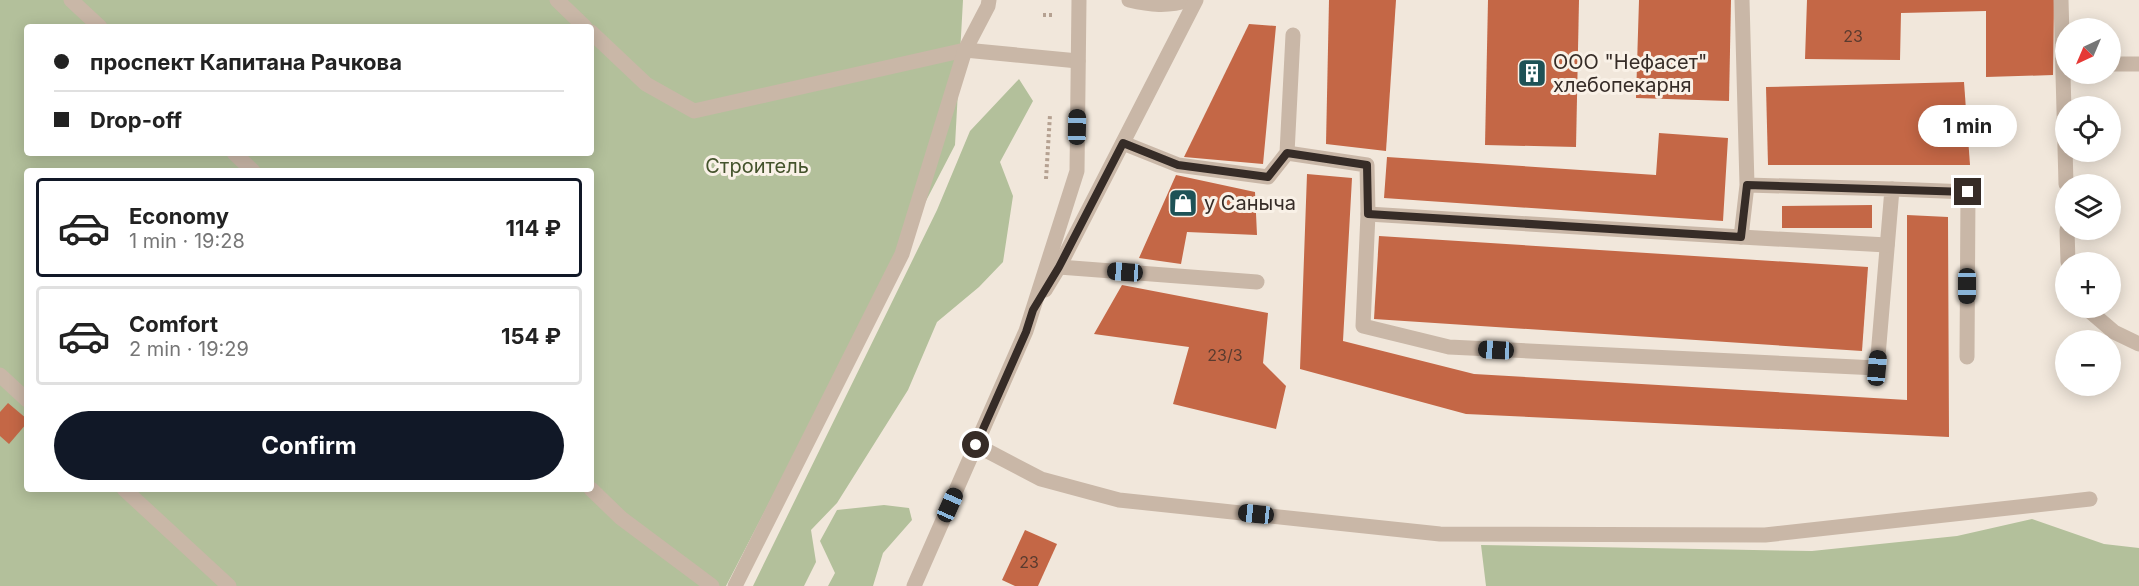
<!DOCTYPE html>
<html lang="en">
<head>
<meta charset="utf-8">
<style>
  body { margin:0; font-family:Inter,sans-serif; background:#f2f2f2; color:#222; height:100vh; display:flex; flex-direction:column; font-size:22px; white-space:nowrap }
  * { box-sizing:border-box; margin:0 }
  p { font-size:20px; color:#767676 }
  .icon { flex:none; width:33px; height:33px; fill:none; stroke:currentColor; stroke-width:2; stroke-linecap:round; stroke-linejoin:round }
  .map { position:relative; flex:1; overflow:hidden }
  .drawer { position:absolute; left:24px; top:168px; width:570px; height:324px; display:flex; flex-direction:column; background:#fff; border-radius:6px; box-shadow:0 3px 15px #0003 }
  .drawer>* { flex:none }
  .top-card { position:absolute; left:24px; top:24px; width:570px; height:132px; border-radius:6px; box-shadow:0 3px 15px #0003; display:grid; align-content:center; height:132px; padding:0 30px; background:#fff }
  .needle { width:39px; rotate:224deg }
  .buttons { position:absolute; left:2055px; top:18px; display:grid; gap:12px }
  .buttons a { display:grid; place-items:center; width:66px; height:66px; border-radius:50%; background:#fff; box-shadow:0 3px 15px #0003; font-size:30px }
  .end { position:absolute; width:27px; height:27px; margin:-14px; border:8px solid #362c27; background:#fff; box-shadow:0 0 0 3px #fff }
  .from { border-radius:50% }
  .bubble { position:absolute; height:42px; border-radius:21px; background:#fff; box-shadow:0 3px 15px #0003; font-size:20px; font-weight:700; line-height:42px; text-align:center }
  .car { position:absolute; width:18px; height:36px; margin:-18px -9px; border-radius:8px; box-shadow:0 0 4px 2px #0007; background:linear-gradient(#222 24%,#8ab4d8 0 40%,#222 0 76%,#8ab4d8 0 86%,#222 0) }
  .top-card b { display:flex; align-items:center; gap:21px; height:57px; font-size:22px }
  .top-card b+b { border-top:2px solid #e0e0e0 }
  .top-card i { width:15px; height:15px; background:#222 }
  ul { padding:10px 0 0; list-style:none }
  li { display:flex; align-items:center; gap:18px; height:99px; margin:0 12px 9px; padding:0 18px; border:3px solid #e0e0e0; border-radius:6px }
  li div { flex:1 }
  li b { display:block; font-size:22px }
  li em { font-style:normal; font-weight:700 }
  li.selected { border-color:#111827 }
  li>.icon { width:54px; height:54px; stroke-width:1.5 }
  .primary-button { display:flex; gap:12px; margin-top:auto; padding:12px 30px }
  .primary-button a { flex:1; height:69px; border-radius:36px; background:#111827; color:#fff; font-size:24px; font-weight:700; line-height:69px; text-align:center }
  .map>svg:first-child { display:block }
</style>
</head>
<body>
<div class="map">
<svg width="2139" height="586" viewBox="0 0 2139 586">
  <rect width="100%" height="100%" fill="#f1e7db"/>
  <g fill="#b3c09b" fill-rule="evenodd">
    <path d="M0 0H963L955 145 726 586H0ZM27 27H591V153H27ZM27 171H591V489H27Z"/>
    <polygon points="1019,79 1033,101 1000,162 1013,196 1003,262 979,287 937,322 908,390 837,503 811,530 816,562 804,586 753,586 937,210 970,131"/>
    <polygon points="884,505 909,508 912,520 883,553 873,586 828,586 835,573 820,541 837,510"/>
    <polygon points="2032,519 2104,544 2139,548 2139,586 1486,586 1481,545 1812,551 1957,536"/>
  </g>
  <g fill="#c46746">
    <polygon points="1329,0 1396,0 1386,151 1326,144"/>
    <polygon points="1488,0 1579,0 1576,147 1485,145"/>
    <polygon points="1639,0 1731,0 1729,101 1636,98"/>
    <polygon points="1807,0 2054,0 2053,75 1986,77 1986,11 1901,13 1900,60 1805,59"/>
    <polygon points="1249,24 1276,26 1263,164 1184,157"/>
    <polygon points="1964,82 1970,165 1768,165 1766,87"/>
    <polygon points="1659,133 1728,138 1723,221 1384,198 1387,157 1656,175"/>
    <polygon points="1307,174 1352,178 1343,341 1474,374 1907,400 1907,215 1948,217 1949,437 1466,414 1300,369"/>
    <polygon points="1176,175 1255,192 1257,235 1187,232 1181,264 1139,258"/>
    <polygon points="1872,205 1872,228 1782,228 1782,206"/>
    <polygon points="1379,236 1868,267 1862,351 1374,319"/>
    <polygon points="1122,285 1268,313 1263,363 1286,386 1276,429 1173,404 1189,347 1094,334"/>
    <polygon points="8,403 27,419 27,423 9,444 0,436 0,412"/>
    <polygon points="1025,530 1057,544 1038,586 1015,586 1002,580"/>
  </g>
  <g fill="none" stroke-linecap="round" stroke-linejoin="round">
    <g stroke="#b5a191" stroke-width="4" stroke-dasharray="3 3" stroke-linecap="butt">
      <polyline points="1043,15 1053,15"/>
      <polyline points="1046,179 1050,115"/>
    </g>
    <g stroke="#c9b7a7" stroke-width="15">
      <polyline points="71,0 100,27"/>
      <polyline points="557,0 585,27"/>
      <path d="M1129 0C1150 5 1168 7 1189 0"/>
      <polyline points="1742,0 1747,185 1741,237 1368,214 1363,326 1449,347 1877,368 1892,189 1747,185"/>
      <polyline points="2061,0 2066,184"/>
      <polyline points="591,32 646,84 694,111 965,50 1078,61"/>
      <polyline points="2110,64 2139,64"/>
      <polyline points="1123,143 1178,165 1268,177 1287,153 1293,35"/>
      <polyline points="234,153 253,171"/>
      <polyline points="1287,153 1367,165 1368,214"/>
      <polyline points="1892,189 1968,192 1967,357"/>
      <polyline points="2067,230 2068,262"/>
      <polyline points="1741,237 1887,245"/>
      <polyline points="1059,267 1257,282"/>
      <polyline points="1045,290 1059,267 1196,0"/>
      <polyline points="2086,308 2114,332 2139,344"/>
      <polyline points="0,375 27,400"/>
      <polyline points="976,445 1041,479 1119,500 1440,534 1765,535 2090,499"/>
      <polyline points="124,489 229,586"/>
      <polyline points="591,489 621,518 712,586"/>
      <polyline points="735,586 902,254 965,50 988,6 989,0"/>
      <polyline points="914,586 1026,331 1077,171 1079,0"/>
    </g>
  </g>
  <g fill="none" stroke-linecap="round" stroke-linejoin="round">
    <polyline stroke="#362c27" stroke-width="8" points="976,445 1026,332 1033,310 1059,267 1123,143 1178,165 1268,177 1287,153 1367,165 1368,214 1741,237 1747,185 1968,192"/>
  </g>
  <defs>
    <g id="building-square" transform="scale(1.5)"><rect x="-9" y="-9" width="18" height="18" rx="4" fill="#1e5256" stroke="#f9f1e7"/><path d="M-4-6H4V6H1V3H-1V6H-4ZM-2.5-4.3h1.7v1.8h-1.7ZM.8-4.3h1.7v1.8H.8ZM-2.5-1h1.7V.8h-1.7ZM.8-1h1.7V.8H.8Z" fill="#fff"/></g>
    <g id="shop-square" transform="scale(1.5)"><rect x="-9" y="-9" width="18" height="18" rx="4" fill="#1e5256" stroke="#f9f1e7"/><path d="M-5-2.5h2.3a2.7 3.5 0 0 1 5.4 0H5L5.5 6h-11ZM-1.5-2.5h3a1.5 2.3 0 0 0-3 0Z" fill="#fff"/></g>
  </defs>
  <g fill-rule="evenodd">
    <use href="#building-square" x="1532" y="73"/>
    <use href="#shop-square" x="1183" y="203"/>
  </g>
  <g text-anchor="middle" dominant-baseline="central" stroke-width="6" stroke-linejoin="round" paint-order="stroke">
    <g font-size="16" fill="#5a3b2f">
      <text x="1853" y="36">23</text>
      <text x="1225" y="355">23/3</text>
      <text x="1029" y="562">23</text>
    </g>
    <g font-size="20" fill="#362c27" stroke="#f9f1e7" text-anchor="start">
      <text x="1553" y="62">ООО "Нефасет"<tspan x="1553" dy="23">хлебопекарня</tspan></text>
      <text x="1204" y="203">у Саныча</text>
    </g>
    <g font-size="20" fill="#44532c" stroke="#f9f1e7">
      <text x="757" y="166">Строитель</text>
    </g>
  </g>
</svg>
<div class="buttons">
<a><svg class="needle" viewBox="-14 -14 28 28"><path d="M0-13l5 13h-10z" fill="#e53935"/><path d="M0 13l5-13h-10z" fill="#767676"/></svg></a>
<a><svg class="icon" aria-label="locate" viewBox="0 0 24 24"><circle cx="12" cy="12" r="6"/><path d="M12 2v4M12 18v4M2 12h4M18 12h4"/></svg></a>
<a><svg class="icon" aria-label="layers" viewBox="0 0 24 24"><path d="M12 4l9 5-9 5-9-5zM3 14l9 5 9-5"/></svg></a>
<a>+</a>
<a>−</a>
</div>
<i class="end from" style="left:976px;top:445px"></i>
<i class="end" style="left:1968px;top:192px"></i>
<div class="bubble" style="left:1918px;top:105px;width:99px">1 min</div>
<i class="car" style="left:1077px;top:127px;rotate:1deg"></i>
<i class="car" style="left:1125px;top:272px;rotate:274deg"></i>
<i class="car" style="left:1967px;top:286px;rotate:180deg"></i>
<i class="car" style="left:1496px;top:350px;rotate:273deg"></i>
<i class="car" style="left:1877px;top:368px;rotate:5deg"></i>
<i class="car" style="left:950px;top:505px;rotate:24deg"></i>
<i class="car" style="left:1256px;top:514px;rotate:276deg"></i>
<div class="top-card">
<b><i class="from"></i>проспект Капитана Рачкова</b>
<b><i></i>Drop-off</b>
</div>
<section class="drawer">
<ul>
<li class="selected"><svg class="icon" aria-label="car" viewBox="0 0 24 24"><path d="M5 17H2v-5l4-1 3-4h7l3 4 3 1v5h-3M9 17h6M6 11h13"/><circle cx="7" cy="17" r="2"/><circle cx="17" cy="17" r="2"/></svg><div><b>Economy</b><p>1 min · 19:28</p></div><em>114 ₽</em></li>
<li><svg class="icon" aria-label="car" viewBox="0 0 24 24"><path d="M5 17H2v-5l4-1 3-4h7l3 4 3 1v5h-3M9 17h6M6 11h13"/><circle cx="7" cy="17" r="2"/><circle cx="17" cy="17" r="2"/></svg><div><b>Comfort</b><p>2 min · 19:29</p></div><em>154 ₽</em></li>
</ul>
<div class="primary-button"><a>Confirm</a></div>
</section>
</div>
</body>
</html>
